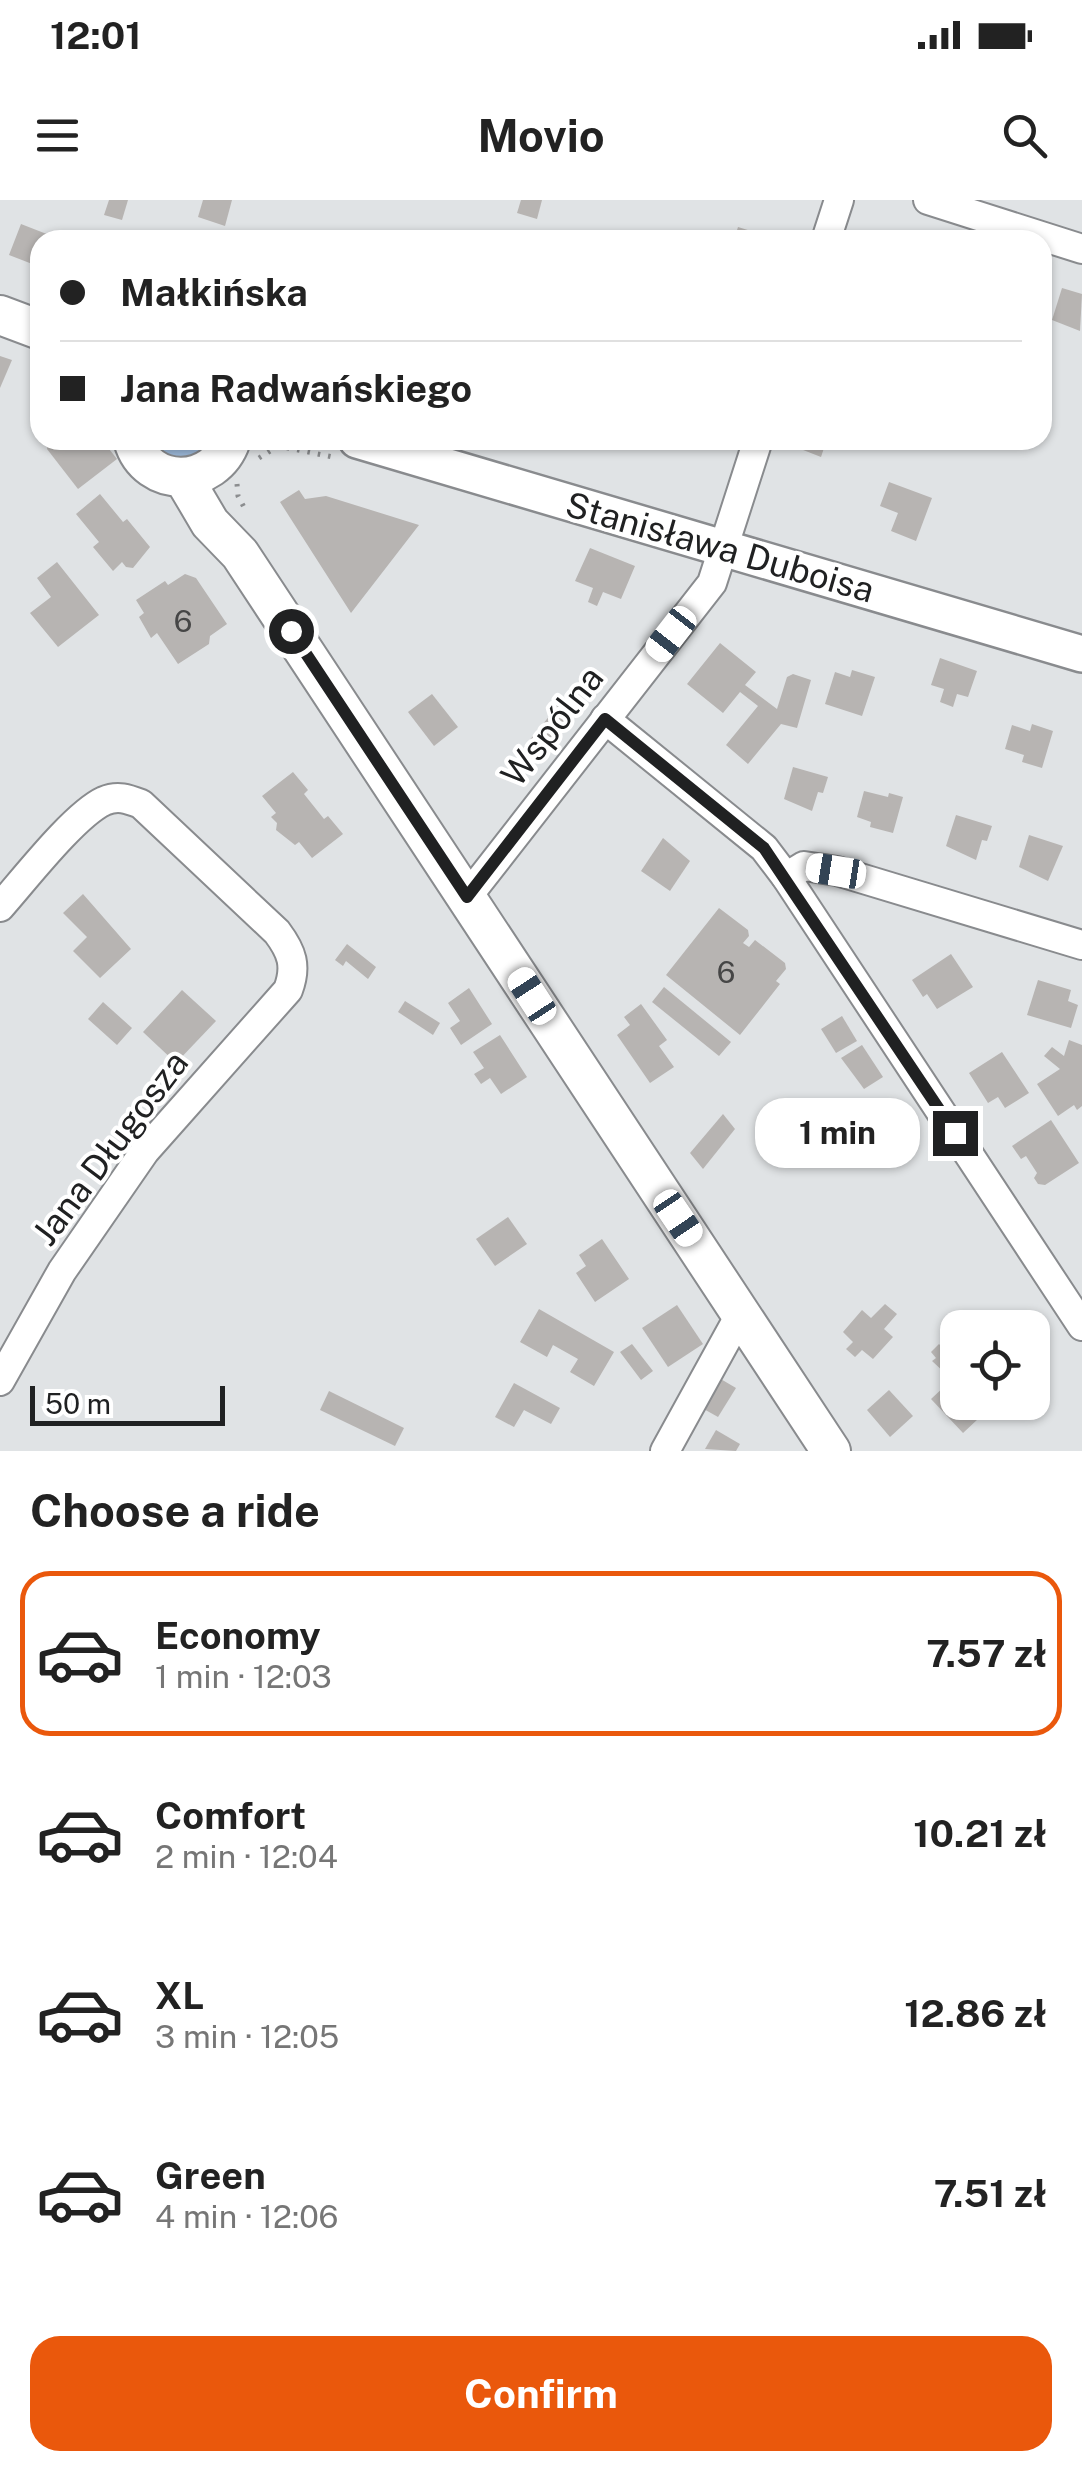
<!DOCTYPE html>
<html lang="en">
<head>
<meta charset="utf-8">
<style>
  body { margin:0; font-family:"Public Sans",sans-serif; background:#f6f6f6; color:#222; height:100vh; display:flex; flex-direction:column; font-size:38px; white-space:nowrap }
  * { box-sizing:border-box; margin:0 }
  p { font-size:32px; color:#767676 }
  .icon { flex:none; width:55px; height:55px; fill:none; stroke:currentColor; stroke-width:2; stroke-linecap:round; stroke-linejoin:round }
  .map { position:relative; height:1251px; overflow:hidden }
  .drawer { display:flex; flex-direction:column; background:#fff; flex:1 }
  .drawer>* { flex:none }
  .top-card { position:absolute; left:30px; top:30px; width:1022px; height:220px; border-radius:30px; box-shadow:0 2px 8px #0004; display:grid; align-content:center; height:220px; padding:0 30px; background:#fff }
  .fabs { position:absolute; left:940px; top:1110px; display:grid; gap:20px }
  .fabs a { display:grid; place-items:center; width:110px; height:110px; border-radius:20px; background:#fff; box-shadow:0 2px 8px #0004; font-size:50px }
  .scale { position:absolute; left:30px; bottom:25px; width:195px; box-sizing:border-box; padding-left:10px; border:5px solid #202122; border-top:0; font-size:28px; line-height:35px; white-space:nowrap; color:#202122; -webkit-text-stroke:8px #fff; paint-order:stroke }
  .end { position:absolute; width:45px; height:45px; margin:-22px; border:12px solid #202122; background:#fff; box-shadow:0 0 0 5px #fff }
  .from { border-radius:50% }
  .bubble { position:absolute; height:70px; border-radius:30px; background:#fff; box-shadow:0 2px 8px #0004; font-size:32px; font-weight:700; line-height:70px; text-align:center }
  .car { position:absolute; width:30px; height:60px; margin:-30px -15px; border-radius:12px; box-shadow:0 0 8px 2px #0007; background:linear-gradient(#fff 24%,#345 0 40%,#fff 0 76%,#345 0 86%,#fff 0) }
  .top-card b { display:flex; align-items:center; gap:35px; height:95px; font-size:38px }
  .top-card b+b { border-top:2px solid #e0e0e0 }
  .top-card i { width:25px; height:25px; background:#222 }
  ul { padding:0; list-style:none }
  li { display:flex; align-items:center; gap:30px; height:165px; margin:0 20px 15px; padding:0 10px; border:5px solid transparent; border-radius:30px }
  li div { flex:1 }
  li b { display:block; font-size:38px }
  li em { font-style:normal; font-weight:700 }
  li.active { border-color:#ea580c }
  li>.icon { width:90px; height:90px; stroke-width:1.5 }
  h2 { padding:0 30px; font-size:45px; line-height:120px }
  .button { display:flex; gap:20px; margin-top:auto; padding:20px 30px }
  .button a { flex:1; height:115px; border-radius:30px; background:#ea580c; color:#fff; font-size:40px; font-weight:700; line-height:115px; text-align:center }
  .status { display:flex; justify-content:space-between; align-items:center; height:70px; padding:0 50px; background:#fff; direction:ltr }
  .status svg { height:28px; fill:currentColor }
  header { display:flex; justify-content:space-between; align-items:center; height:130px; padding:0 30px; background:#fff; font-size:45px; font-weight:700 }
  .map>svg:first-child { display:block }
</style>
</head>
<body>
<div class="status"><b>12:01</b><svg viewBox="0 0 49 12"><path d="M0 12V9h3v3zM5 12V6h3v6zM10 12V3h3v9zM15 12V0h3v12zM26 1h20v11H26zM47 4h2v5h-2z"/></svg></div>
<header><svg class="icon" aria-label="menu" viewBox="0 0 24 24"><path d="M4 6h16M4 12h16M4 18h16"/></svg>Movio<svg class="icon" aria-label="search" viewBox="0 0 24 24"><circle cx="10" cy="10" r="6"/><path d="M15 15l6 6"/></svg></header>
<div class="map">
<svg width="1082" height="1251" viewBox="0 0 1082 1251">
  <rect width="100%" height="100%" fill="#e0e3e5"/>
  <path fill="#9cb9da" d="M150 240H211C201 259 186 258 167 257Z"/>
  <g fill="#b7b4b2">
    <polygon points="109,0 128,0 122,20 104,15"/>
    <polygon points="203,0 232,0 225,26 198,17"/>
    <polygon points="521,0 542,0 537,19 517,13"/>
    <polygon points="21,24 62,40 40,40 40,67 9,55"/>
    <polygon points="738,27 777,39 777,40 734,40"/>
    <polygon points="1062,88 1082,94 1080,131 1052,120"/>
    <polygon points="0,156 12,160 0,188"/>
    <polygon points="49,240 102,240 117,259 78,289 47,249"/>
    <polygon points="801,240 851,240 848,250 825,245 821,257 798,248"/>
    <polygon points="889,282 932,298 916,341 891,331 898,313 880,306"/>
    <polygon points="299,290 305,299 326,296 419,325 351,413 280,302"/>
    <polygon points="100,294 123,322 127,319 150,347 133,368 126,367 122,362 113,371 93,347 99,342 76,314"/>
    <polygon points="590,348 635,366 621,399 603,392 597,406 588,402 593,388 575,381"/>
    <polygon points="57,362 99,415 58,447 30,413 51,397 37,378"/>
    <polygon points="185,374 196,378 227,424 210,436 209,444 178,464 157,433 151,438 139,417 144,413 136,400 165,381 168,385"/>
    <polygon points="720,443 756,472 745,485 777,509 787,477 793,474 811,480 797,528 781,524 748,564 726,545 758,506 740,492 723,513 687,484"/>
    <polygon points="940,458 977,471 968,497 957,494 953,507 940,502 944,489 931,485"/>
    <polygon points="852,470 875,477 862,516 825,504 835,472 850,477"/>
    <polygon points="432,494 458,527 434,546 408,512"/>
    <polygon points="565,497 579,508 538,558 524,547"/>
    <polygon points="1032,524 1053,531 1042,568 1022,562 1024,555 1005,549 1012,525 1030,531"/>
    <polygon points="793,567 828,577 823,593 818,592 812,611 784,599"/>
    <polygon points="293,572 308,590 304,594 324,619 328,616 343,634 312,658 299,642 295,645 276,630 277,623 271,617 276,613 262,596"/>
    <polygon points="864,591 888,597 889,593 903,597 893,633 870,627 871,622 857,617"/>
    <polygon points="956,615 992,626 987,641 982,640 976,660 946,646"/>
    <polygon points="1029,635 1063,646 1048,681 1019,667"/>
    <polygon points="663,638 690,661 670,691 641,671"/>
    <polygon points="83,694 131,749 100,778 73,751 87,737 63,713"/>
    <polygon points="719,708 748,730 749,736 743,743 749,747 755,740 785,763 786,769 776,781 780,784 740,835 666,775"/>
    <polygon points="347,744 376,767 368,779 346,761 343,766 335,760"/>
    <polygon points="951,754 973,787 937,809 927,794 923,797 912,780"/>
    <polygon points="1038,780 1071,790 1068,801 1078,805 1071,828 1027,815"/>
    <polygon points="664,787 731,842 719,856 652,802"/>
    <polygon points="469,788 492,824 461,845 450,828 460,821 448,803"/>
    <polygon points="182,790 216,821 176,863 143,832"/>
    <polygon points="405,801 440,823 433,835 398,812"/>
    <polygon points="103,802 132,828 117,845 88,819"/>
    <polygon points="641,804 667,840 659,846 674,867 650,883 617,835 630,825 624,817"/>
    <polygon points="842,816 857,841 836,853 821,829"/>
    <polygon points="500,835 527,877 501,894 490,878 481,884 474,874 484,868 473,852"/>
    <polygon points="1069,840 1082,845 1082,906 1077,910 1074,905 1058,916 1037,884 1060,869 1044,856 1052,847 1064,856"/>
    <polygon points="862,845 883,877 864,889 841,858"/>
    <polygon points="1002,852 1029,893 1005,908 998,897 988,903 969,873"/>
    <polygon points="723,914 735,929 703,969 690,953"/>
    <polygon points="1051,920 1079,963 1045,985 1038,984 1034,978 1037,973 1026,956 1021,959 1012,946"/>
    <polygon points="508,1017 527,1044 495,1066 476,1039"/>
    <polygon points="602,1039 629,1079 595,1102 576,1073 586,1066 579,1055"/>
    <polygon points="885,1104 897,1114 884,1129 893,1137 873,1159 862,1150 855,1157 846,1149 853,1142 843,1132 862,1110 871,1118"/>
    <polygon points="677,1105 703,1144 668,1167 642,1128"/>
    <polygon points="539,1109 614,1152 594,1186 570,1172 578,1159 553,1145 547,1157 520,1142"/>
    <polygon points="954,1139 958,1143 958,1162 946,1174 932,1161 936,1158 931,1152 939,1144 944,1149"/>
    <polygon points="632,1144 653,1171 641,1180 620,1152"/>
    <polygon points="719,1178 736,1188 718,1217 702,1208"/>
    <polygon points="514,1183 560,1208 551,1224 524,1210 514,1227 495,1217"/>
    <polygon points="946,1185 958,1197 958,1202 963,1202 978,1219 963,1233 931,1199"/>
    <polygon points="889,1190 913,1216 890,1237 867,1210"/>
    <polygon points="329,1191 404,1228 395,1246 320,1210"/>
    <polygon points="716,1230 740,1244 736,1251 705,1249"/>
  </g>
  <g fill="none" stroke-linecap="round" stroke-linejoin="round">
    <g stroke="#898b8e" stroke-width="32">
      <g id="minor">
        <polyline points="928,0 1082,49"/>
        <polyline points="826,40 839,0"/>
        <polyline points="605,519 764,648 786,677 1082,1126"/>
        <polyline points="786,677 804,666 837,671 1082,745"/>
        <polyline points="467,697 712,383 758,240"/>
        <path d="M0 707C24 680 74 615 104 601 118 595 128 599 141 604L277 732C292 752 297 766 288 790L145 951 62 1071 0 1181"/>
        <polyline points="665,1251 741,1113"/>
      </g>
    </g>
    <g stroke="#898b8e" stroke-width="40">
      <polyline id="tertiary" points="357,240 1082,454"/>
    </g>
    <g stroke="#898b8e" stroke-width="42">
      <g id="secondary">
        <polyline points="0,115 40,130"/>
        <path d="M133 240C147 290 215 288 231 240"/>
        <polyline points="184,279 210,323 240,354 831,1251"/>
      </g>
    </g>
    <g stroke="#8b8d8f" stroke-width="5" stroke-dasharray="2.5 8" stroke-linecap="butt">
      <polyline points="259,258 278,246 333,257"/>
      <polyline points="237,284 238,296 246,311"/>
    </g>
    <use href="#minor" stroke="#fff" stroke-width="28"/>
    <use href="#tertiary" stroke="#fff" stroke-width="35"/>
    <use href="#secondary" stroke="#fff" stroke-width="38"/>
  </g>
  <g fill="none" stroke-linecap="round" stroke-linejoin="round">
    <polyline stroke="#202122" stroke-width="12" points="291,431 467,697 605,519 764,648 955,933"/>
  </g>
  <g text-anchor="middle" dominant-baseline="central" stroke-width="8" stroke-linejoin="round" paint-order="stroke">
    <g font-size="30" fill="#464646">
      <text x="183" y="421">6</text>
      <text x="726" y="772">6</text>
    </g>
    <g font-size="35" fill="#202122" stroke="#fff">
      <text transform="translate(720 347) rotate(16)">Stanisława Duboisa</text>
      <text transform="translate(552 526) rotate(-52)">Wspólna</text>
      <text transform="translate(110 948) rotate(-53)">Jana Długosza</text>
    </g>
  </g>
</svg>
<div class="fabs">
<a><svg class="icon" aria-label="locate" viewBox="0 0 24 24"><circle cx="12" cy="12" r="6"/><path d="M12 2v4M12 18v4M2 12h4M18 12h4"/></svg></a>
</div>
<div class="scale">50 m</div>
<i class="end from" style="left:291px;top:431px"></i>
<i class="end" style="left:955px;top:933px"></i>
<div class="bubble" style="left:755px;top:898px;width:165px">1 min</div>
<i class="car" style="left:671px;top:434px;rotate:218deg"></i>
<i class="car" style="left:836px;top:671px;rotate:279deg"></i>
<i class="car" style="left:532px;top:796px;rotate:327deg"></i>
<i class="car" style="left:678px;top:1018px;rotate:146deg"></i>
<div class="top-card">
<b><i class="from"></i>Małkińska</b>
<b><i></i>Jana Radwańskiego</b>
</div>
</div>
<section class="drawer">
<h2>Choose a ride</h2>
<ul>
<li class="active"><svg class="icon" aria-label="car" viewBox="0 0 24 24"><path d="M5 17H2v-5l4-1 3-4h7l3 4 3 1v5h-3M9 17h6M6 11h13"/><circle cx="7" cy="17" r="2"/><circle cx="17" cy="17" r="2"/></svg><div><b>Economy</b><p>1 min · 12:03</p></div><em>7.57 zł</em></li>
<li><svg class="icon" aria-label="car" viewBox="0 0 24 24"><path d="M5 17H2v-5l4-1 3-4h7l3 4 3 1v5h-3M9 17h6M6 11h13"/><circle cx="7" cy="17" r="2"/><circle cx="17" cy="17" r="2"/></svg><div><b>Comfort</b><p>2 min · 12:04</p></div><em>10.21 zł</em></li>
<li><svg class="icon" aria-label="car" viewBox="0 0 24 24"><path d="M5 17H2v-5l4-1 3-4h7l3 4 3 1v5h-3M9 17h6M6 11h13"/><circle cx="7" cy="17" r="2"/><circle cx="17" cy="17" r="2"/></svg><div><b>XL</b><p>3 min · 12:05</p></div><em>12.86 zł</em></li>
<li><svg class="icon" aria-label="car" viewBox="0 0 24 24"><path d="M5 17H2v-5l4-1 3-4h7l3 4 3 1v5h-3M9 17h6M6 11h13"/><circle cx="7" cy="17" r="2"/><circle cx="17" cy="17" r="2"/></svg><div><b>Green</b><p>4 min · 12:06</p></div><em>7.51 zł</em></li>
</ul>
<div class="button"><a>Confirm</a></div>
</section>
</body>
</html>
